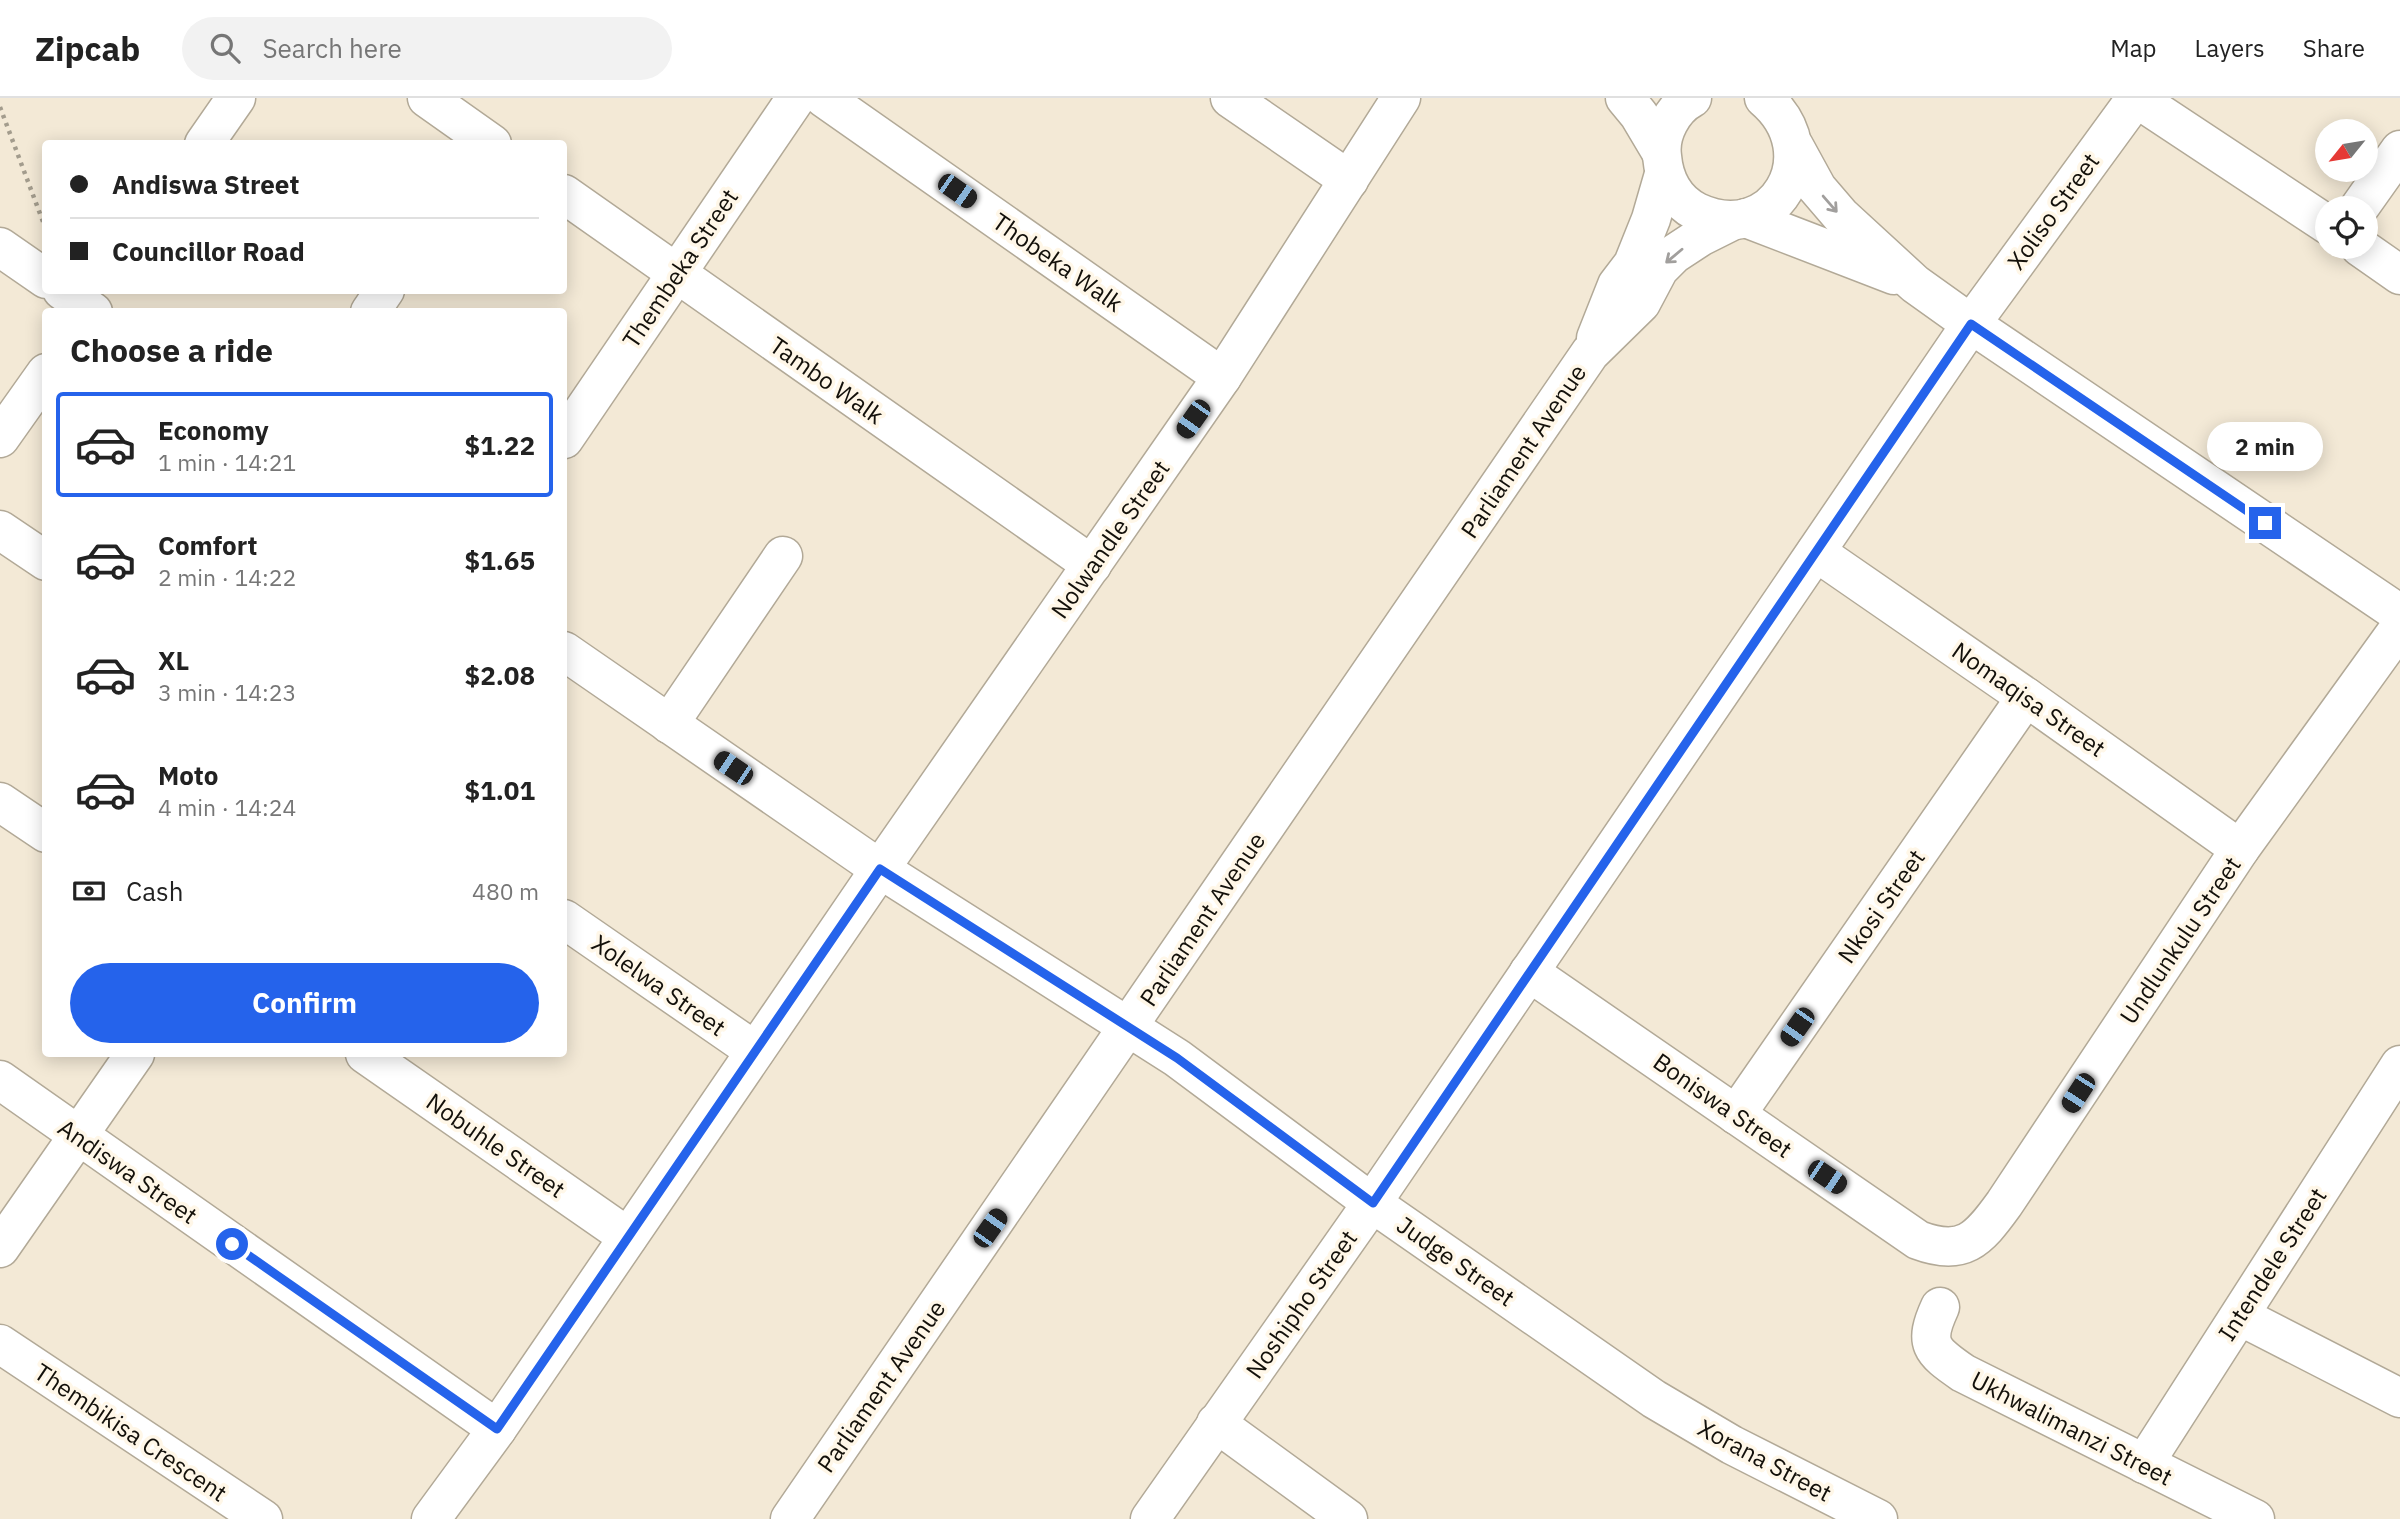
<!DOCTYPE html>
<html lang="en">
<head>
<meta charset="utf-8">
<style>
  body { margin:0; font-family:"IBM Plex Sans",sans-serif; background:#f2f2f2; color:#222; height:100vh; display:flex; flex-direction:column; font-size:26px; white-space:nowrap }
  * { box-sizing:border-box; margin:0 }
  p { font-size:23px; color:#767676 }
  .icon { flex:none; width:38px; height:38px; fill:none; stroke:currentColor; stroke-width:2; stroke-linecap:round; stroke-linejoin:round }
  .map { position:relative; flex:1; overflow:hidden }
  .details { position:absolute; left:42px; top:210px; width:525px; height:749px; display:flex; flex-direction:column; background:#fff; border-radius:7px; box-shadow:0 4px 18px #0003 }
  .details>* { flex:none }
  .guide { position:absolute; left:42px; top:42px; width:525px; height:154px; border-radius:7px; box-shadow:0 4px 18px #0003; display:grid; align-content:center; height:154px; padding:0 28px; background:#fff }
  .needle { width:46px; rotate:240deg }
  .tools { position:absolute; left:2315px; top:21px; display:grid; gap:14px }
  .tools a { display:grid; place-items:center; width:63px; height:63px; border-radius:50%; background:#fff; box-shadow:0 4px 18px #0003; font-size:35px }
  .end { position:absolute; width:32px; height:32px; margin:-16px; border:9px solid #2563eb; background:#fff; box-shadow:0 0 0 4px #fff }
  .from { border-radius:50% }
  .bubble { position:absolute; height:49px; border-radius:24px; background:#fff; box-shadow:0 4px 18px #0003; font-size:23px; font-weight:700; line-height:49px; text-align:center }
  .car { position:absolute; width:21px; height:42px; margin:-21px -10px; border-radius:9px; box-shadow:0 0 5px 2px #0007; background:linear-gradient(#222 24%,#8ab4d8 0 40%,#222 0 76%,#8ab4d8 0 86%,#222 0) }
  .guide b { display:flex; align-items:center; gap:24px; height:66px; font-size:26px }
  .guide b+b { border-top:2px solid #e0e0e0 }
  .guide i { width:18px; height:18px; background:#222 }
  ul { padding:0; list-style:none }
  li { display:flex; align-items:center; gap:21px; height:105px; margin:0 14px 10px; padding:0 14px; border:4px solid transparent; border-radius:7px }
  li div { flex:1 }
  li b { display:block; font-size:26px }
  li em { font-style:normal; font-weight:700 }
  li.active { border-color:#2563eb }
  li>.icon { width:63px; height:63px; stroke-width:1.5 }
  h2 { padding:0 28px; font-size:32px; line-height:84px }
  .pay { display:flex; align-items:center; gap:18px; height:77px; padding:0 28px; font-size:26px }
  .pay p { margin-inline-start:auto }
  .action { display:flex; gap:14px; margin-top:auto; padding:14px 28px }
  .action a { flex:1; height:80px; border-radius:42px; background:#2563eb; color:#fff; font-size:28px; font-weight:700; line-height:80px; text-align:center }
  header { display:flex; align-items:center; gap:42px; box-sizing:border-box; height:98px; padding:0 35px; background:#fff; border-bottom:2px solid #e0e0e0 }
  header strong { font-size:33px }
  nav { display:flex; gap:38px; margin-inline-start:auto; font-size:24px }
  .search { width:490px; height:63px; background:#f2f2f2; display:flex; align-items:center; gap:18px; box-sizing:border-box; padding:0 24px; border-radius:38px; color:#767676; font-size:26px }
  .map>svg:first-child { display:block }
</style>
</head>
<body>
<header>
<strong>Zipcab</strong>
<div class="search"><svg class="icon" aria-label="search" viewBox="0 0 24 24"><circle cx="10" cy="10" r="6"/><path d="M15 15l6 6"/></svg>Search here</div>
<nav><a>Map</a><a>Layers</a><a>Share</a></nav>
</header>
<div class="map">
<svg width="2400" height="1421" viewBox="0 0 2400 1421">
  <rect width="100%" height="100%" fill="#f3e9d6"/>
  <g fill="none" stroke-linecap="round" stroke-linejoin="round">
    <g stroke="#b2a997" stroke-width="41">
      <g id="minor">
        <polyline points="427,0 492,46"/>
        <polyline points="824,0 1222,279"/>
        <polyline points="1230,0 1349,82"/>
        <polyline points="1625,0 1639,17 1661,54"/>
        <path d="M1692 0C1673 10 1659 36 1662 58 1664 82 1675 103 1697 114 1774 150 1830 56 1764 0"/>
        <polyline points="2136,0 2328,127"/>
        <polyline points="204,46 236,0"/>
        <polyline points="1794,48 1817,90 1841,118 1915,186 1971,226 2400,516"/>
        <polyline points="564,96 1092,467"/>
        <polyline points="2359,110 2400,52"/>
        <polyline points="1746,120 1894,177"/>
        <polyline points="0,149 46,181"/>
        <polyline points="2360,149 2400,177"/>
        <polyline points="62,192 93,214"/>
        <polyline points="370,214 385,192"/>
        <polyline points="1596,240 1617,187 1633,166 1651,121 1664,76"/>
        <polyline points="0,340 46,275"/>
        <polyline points="564,341 796,0"/>
        <polyline points="0,432 46,463"/>
        <polyline points="1816,454 2026,599 2240,751"/>
        <polyline points="564,553 880,771 1177,960 1372,1105 1654,1301 1732,1347 1878,1421"/>
        <polyline points="669,626 783,458"/>
        <polyline points="0,704 46,735"/>
        <polyline points="564,821 755,953"/>
        <path d="M1529 874 1918 1142C1963 1159 1978 1142 2004 1106L2240 751 2400 529"/>
        <polyline points="365,956 628,1139"/>
        <polyline points="0,982 497,1331"/>
        <polyline points="1736,1017 2026,599"/>
        <polyline points="0,1150 135,956"/>
        <path d="M1940 1209C1923 1246 1931 1253 1963 1275L2255 1421"/>
        <polyline points="2240,1218 2400,1300"/>
        <polyline points="0,1246 263,1421"/>
        <polyline points="1216,1325 1348,1421"/>
        <polyline points="2144,1366 2400,967"/>
        <polyline points="431,1421 497,1331 880,771 1222,279 1401,0"/>
        <polyline points="790,1421 1590,255 1641,205 1659,171 1674,156 1700,139 1732,123"/>
        <polyline points="1150,1421 1372,1105 1971,226 2136,0"/>
      </g>
    </g>
    <polyline stroke="#a39c8d" stroke-width="4.5" stroke-dasharray="3.5 5" stroke-linecap="butt" points="0,9 45,129"/>
    <use href="#minor" stroke="#fff" stroke-width="38"/>
  </g>
  <defs><path id="oneway-shaft" d="M-6 0H5M1.5-3L5.5 0L1.5 3" fill="none" stroke-width="1.6" stroke-linecap="round" stroke-linejoin="round" transform="scale(1.75)"/></defs>
  <g stroke="#a19f9d">
    <use href="#oneway-shaft" transform="translate(1830 106) rotate(49)"/>
    <use href="#oneway-shaft" transform="translate(1674 158) rotate(140)"/>
  </g>
  <g fill="none" stroke-linecap="round" stroke-linejoin="round">
    <polyline stroke="#2563eb" stroke-width="9" points="232,1146 497,1331 880,771 1177,960 1373,1105 1971,226 2265,425"/>
  </g>
  <g text-anchor="middle" dominant-baseline="central" stroke-width="7" stroke-linejoin="round" paint-order="stroke">
    <g font-size="24" fill="#13100a" stroke="#fff7e8">
      <text transform="translate(2053 113) rotate(-54)">Xoliso Street</text>
      <text transform="translate(1058 164) rotate(35)">Thobeka Walk</text>
      <text transform="translate(680 170) rotate(-56)">Thembeka Street</text>
      <text transform="translate(827 282) rotate(35)">Tambo Walk</text>
      <text transform="translate(1523 353) rotate(-56)">Parliament Avenue</text>
      <text transform="translate(1110 441) rotate(-55)">Nolwandle Street</text>
      <text transform="translate(2029 601) rotate(35)">Nomaqisa Street</text>
      <text transform="translate(1881 808) rotate(-55)">Nkosi Street</text>
      <text transform="translate(1202 821) rotate(-56)">Parliament Avenue</text>
      <text transform="translate(2180 842) rotate(-56)">Undlunkulu Street</text>
      <text transform="translate(659 887) rotate(35)">Xolelwa Street</text>
      <text transform="translate(1723 1007) rotate(35)">Boniswa Street</text>
      <text transform="translate(496 1047) rotate(35)">Nobuhle Street</text>
      <text transform="translate(128 1073) rotate(35)">Andiswa Street</text>
      <text transform="translate(1456 1163) rotate(35)">Judge Street</text>
      <text transform="translate(2272 1166) rotate(-57)">Intendele Street</text>
      <text transform="translate(1301 1206) rotate(-55)">Noshipho Street</text>
      <text transform="translate(881 1288) rotate(-55)">Parliament Avenue</text>
      <text transform="translate(2072 1330) rotate(27)">Ukhwalimanzi Street</text>
      <text transform="translate(131 1334) rotate(34)">Thembikisa Crescent</text>
      <text transform="translate(1765 1362) rotate(28)">Xorana Street</text>
    </g>
  </g>
</svg>
<div class="tools">
<a><svg class="needle" viewBox="-14 -14 28 28"><path d="M0-13l5 13h-10z" fill="#e53935"/><path d="M0 13l5-13h-10z" fill="#767676"/></svg></a>
<a><svg class="icon" aria-label="locate" viewBox="0 0 24 24"><circle cx="12" cy="12" r="6"/><path d="M12 2v4M12 18v4M2 12h4M18 12h4"/></svg></a>
</div>
<i class="end from" style="left:232px;top:1146px"></i>
<i class="end" style="left:2265px;top:425px"></i>
<div class="bubble" style="left:2207px;top:324px;width:116px">2 min</div>
<i class="car" style="left:957px;top:93px;rotate:125deg"></i>
<i class="car" style="left:1193px;top:321px;rotate:215deg"></i>
<i class="car" style="left:733px;top:670px;rotate:304deg"></i>
<i class="car" style="left:1797px;top:929px;rotate:215deg"></i>
<i class="car" style="left:2078px;top:995px;rotate:213deg"></i>
<i class="car" style="left:1827px;top:1079px;rotate:124deg"></i>
<i class="car" style="left:990px;top:1130px;rotate:35deg"></i>
<div class="guide">
<b><i class="from"></i>Andiswa Street</b>
<b><i></i>Councillor Road</b>
</div>
<section class="details">
<h2>Choose a ride</h2>
<ul>
<li class="active"><svg class="icon" aria-label="car" viewBox="0 0 24 24"><path d="M5 17H2v-5l4-1 3-4h7l3 4 3 1v5h-3M9 17h6M6 11h13"/><circle cx="7" cy="17" r="2"/><circle cx="17" cy="17" r="2"/></svg><div><b>Economy</b><p>1 min · 14:21</p></div><em>$1.22</em></li>
<li><svg class="icon" aria-label="car" viewBox="0 0 24 24"><path d="M5 17H2v-5l4-1 3-4h7l3 4 3 1v5h-3M9 17h6M6 11h13"/><circle cx="7" cy="17" r="2"/><circle cx="17" cy="17" r="2"/></svg><div><b>Comfort</b><p>2 min · 14:22</p></div><em>$1.65</em></li>
<li><svg class="icon" aria-label="car" viewBox="0 0 24 24"><path d="M5 17H2v-5l4-1 3-4h7l3 4 3 1v5h-3M9 17h6M6 11h13"/><circle cx="7" cy="17" r="2"/><circle cx="17" cy="17" r="2"/></svg><div><b>XL</b><p>3 min · 14:23</p></div><em>$2.08</em></li>
<li><svg class="icon" aria-label="car" viewBox="0 0 24 24"><path d="M5 17H2v-5l4-1 3-4h7l3 4 3 1v5h-3M9 17h6M6 11h13"/><circle cx="7" cy="17" r="2"/><circle cx="17" cy="17" r="2"/></svg><div><b>Moto</b><p>4 min · 14:24</p></div><em>$1.01</em></li>
</ul>
<div class="pay"><svg class="icon" aria-label="cash" viewBox="0 0 24 24"><path d="M3 7h18v10H3z"/><circle cx="12" cy="12" r="2"/></svg>Cash<p>480 m</p></div>
<div class="action"><a>Confirm</a></div>
</section>
</div>
</body>
</html>
